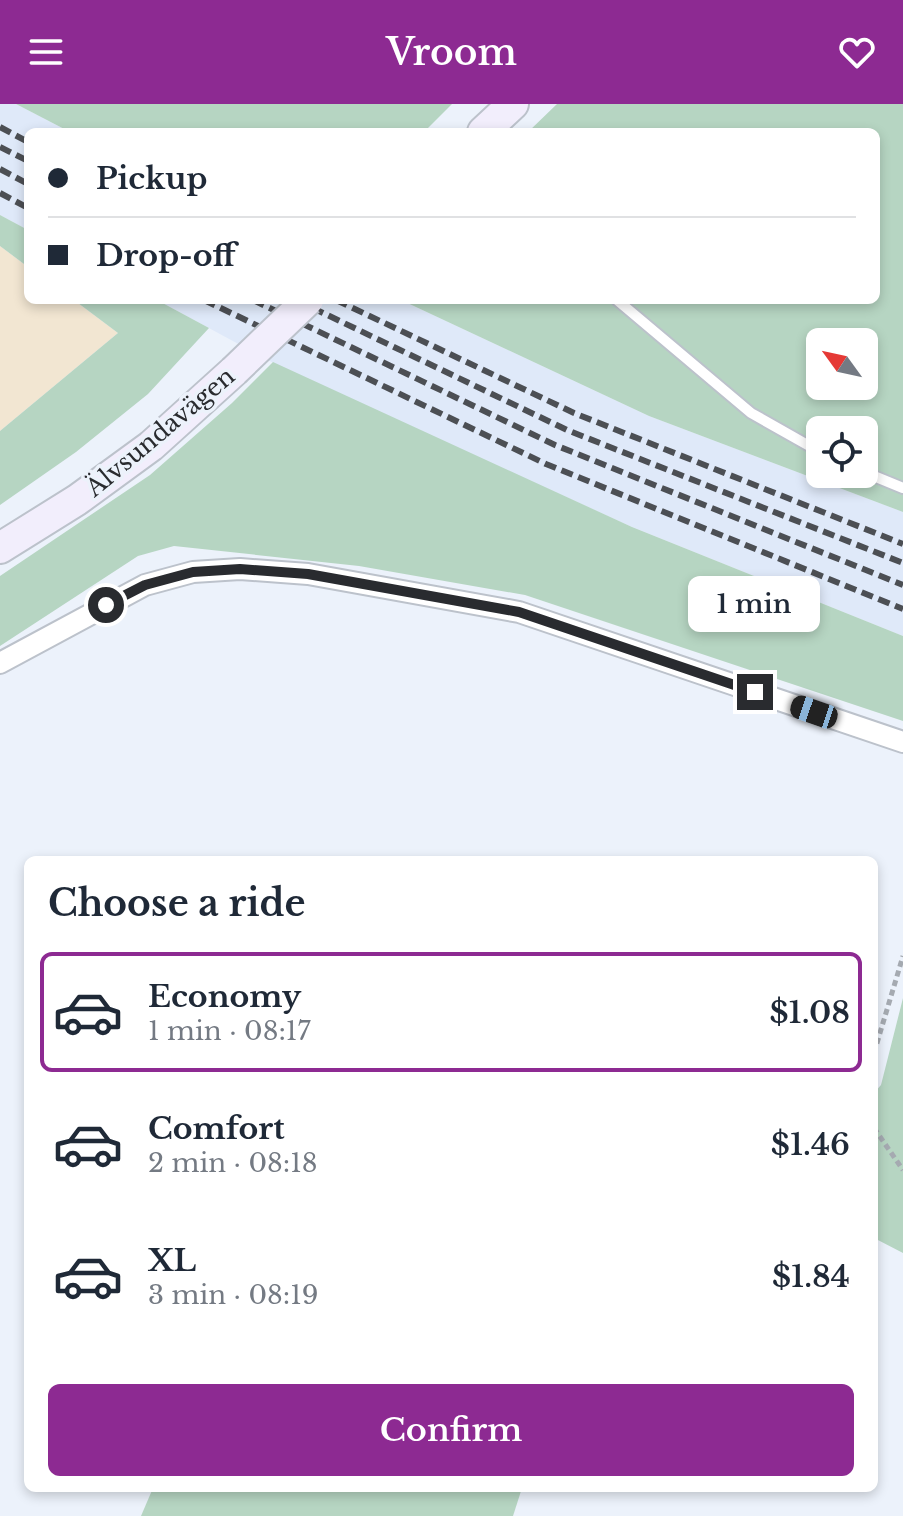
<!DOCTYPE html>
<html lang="en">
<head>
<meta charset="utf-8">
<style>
  body { margin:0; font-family:"Libre Baskerville",serif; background:#f6f6f7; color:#1f2937; height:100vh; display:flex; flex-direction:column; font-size:30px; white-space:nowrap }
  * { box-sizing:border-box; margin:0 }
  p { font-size:26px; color:#747a83 }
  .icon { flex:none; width:44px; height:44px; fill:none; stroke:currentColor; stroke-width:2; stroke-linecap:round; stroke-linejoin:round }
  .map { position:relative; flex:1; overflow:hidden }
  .side { position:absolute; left:24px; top:752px; width:854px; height:636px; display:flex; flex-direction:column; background:#fff; border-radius:12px; box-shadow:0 4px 12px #0003 }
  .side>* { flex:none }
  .banner { position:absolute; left:24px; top:24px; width:856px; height:176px; border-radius:12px; box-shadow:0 4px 12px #0003; display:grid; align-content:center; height:176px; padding:0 24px; background:#fff }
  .needle { width:52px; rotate:303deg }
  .buttons { position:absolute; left:806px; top:224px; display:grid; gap:16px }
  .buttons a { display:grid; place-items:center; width:72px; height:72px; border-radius:12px; background:#fff; box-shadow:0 4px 12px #0003; font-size:40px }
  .end { position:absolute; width:36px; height:36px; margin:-18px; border:10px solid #292b2f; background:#fff; box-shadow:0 0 0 4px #fff }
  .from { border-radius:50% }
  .bubble { position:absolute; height:56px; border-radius:12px; background:#fff; box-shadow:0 4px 12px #0003; font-size:26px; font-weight:600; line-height:56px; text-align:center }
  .car { position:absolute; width:24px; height:48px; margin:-24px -12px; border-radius:10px; box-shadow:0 0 6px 2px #0007; background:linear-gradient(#222 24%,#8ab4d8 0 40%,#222 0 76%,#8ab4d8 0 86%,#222 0) }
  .banner b { display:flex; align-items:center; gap:28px; height:76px; font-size:30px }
  .banner b+b { border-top:2px solid #e0e1e3 }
  .banner i { width:20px; height:20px; background:#1f2937 }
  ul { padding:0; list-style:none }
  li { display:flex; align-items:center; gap:24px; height:120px; margin:0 16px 12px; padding:0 8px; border:4px solid transparent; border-radius:12px }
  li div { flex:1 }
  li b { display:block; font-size:30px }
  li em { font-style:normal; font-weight:600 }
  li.on { border-color:#8d2a92 }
  li>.icon { width:72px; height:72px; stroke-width:1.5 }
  h2 { padding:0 24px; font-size:36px; line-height:96px }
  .button { display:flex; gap:16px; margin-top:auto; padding:16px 24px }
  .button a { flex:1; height:92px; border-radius:12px; background:#8d2a92; color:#fff; font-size:32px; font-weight:600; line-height:92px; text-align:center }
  header { display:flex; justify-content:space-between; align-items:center; height:104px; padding:0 24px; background:#8d2a92; color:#fff; font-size:36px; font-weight:600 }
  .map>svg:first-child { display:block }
</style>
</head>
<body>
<header><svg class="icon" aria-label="menu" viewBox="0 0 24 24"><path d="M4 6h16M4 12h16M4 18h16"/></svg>Vroom<svg class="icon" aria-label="heart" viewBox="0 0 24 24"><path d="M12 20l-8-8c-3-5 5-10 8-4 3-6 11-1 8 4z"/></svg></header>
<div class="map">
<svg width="903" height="1412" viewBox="0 0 903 1412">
  <rect width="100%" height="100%" fill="#ecf2fb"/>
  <polygon fill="#f2e6d2" points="0,142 28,163 28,196 74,196 118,229 0,327"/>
  <g fill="#dfe9f9">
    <polygon points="0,0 16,0 70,28 28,28 28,126 0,111"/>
    <polygon points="157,196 401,196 649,312 903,408 903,532 632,423 290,268"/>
  </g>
  <g fill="#b6d5c2" fill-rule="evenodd">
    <polygon points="16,0 452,0 424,28 70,28"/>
    <path d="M557 0H903V408L649 312 401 196H876V28H528ZM820 238H864V282H820ZM820 326H864V370H820Z"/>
    <polygon points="0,111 28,126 28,163 0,142"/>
    <polygon points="74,196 157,196 209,224 148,290 76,348 0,401 0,327 118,229"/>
    <polygon points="273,258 632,423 903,532 903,617 525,491 359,462 174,442 138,452 0,542 0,472 150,371 232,299"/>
    <polygon points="903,894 903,1149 874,1134 874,989 881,981"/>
    <polygon points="153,1384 522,1384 513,1412 141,1412"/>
  </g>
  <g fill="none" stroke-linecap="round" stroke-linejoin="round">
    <g stroke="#bcc2cb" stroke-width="14">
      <g id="lane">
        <polyline points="617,196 751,309 820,348"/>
        <polyline points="864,368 903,384"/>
      </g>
    </g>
    <g stroke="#bcc2cb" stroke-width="24">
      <polyline id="street" points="0,559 145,481 193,468 240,465 308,470 519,508 903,638"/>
    </g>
    <g stroke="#bcc2cb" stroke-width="34">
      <g id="secondary">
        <polyline points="483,28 513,0"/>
        <polyline points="0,444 77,396 151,342 234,267"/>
      </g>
    </g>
    <g stroke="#a5aab1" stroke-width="5" stroke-dasharray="6 4" stroke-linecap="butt">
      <polyline points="874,949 903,852"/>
      <polyline points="874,1024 903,1066"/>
    </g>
    <use href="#lane" stroke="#fff" stroke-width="10"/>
    <use href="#street" stroke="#fff" stroke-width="20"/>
    <use href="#secondary" stroke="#f2eefc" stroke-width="30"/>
    <g stroke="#4c4f54" stroke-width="6" stroke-dasharray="12 6" stroke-linecap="butt">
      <polyline points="0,23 28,38"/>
      <polyline points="0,43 28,57"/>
      <polyline points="0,65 28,80"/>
      <polyline points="0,89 28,104"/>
      <polyline points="204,196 546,360 903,505"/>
      <polyline points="253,196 555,341 903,481"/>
      <polyline points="296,196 567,326 903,459"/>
      <polyline points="336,196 574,309 903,440"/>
    </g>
    <g stroke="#bcc2cb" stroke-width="34" stroke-linecap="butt">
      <polyline id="secondary-bridge" points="234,267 308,196"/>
    </g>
    <use href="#secondary-bridge" stroke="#f2eefc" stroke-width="30"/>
  </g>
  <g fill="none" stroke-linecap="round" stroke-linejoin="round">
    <polyline stroke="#292b2f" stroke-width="10" points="106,501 145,481 193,468 240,465 308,470 519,508 755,588"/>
  </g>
  <g text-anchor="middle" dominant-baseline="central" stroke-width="7" stroke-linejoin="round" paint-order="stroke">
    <g font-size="24" fill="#292b2f" stroke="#ecf2fb">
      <text transform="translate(160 328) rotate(-40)">Älvsundavägen</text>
    </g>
  </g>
</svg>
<div class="buttons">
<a><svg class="needle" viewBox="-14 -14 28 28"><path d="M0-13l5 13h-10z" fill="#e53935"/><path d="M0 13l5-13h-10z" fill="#747a83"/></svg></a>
<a><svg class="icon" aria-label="locate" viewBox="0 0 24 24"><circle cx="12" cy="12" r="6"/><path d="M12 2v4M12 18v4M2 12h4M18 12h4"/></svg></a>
</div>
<i class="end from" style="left:106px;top:501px"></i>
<i class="end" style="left:755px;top:588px"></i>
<div class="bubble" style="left:688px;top:472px;width:132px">1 min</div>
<i class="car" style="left:814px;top:608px;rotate:289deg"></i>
<div class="banner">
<b><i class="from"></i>Pickup</b>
<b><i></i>Drop-off</b>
</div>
<section class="side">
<h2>Choose a ride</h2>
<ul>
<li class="on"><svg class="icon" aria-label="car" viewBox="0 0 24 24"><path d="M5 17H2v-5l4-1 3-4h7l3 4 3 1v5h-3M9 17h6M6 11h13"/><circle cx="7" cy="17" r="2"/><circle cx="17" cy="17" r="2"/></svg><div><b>Economy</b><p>1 min · 08:17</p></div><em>$1.08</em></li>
<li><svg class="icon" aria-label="car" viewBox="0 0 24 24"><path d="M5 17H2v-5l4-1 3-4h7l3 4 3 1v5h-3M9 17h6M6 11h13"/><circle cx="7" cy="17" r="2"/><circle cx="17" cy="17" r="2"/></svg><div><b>Comfort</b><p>2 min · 08:18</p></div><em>$1.46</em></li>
<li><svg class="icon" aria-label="car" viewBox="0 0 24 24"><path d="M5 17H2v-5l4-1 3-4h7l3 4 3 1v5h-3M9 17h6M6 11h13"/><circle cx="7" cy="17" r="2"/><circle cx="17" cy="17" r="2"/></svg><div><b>XL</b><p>3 min · 08:19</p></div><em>$1.84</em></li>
</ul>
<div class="button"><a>Confirm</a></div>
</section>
</div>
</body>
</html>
